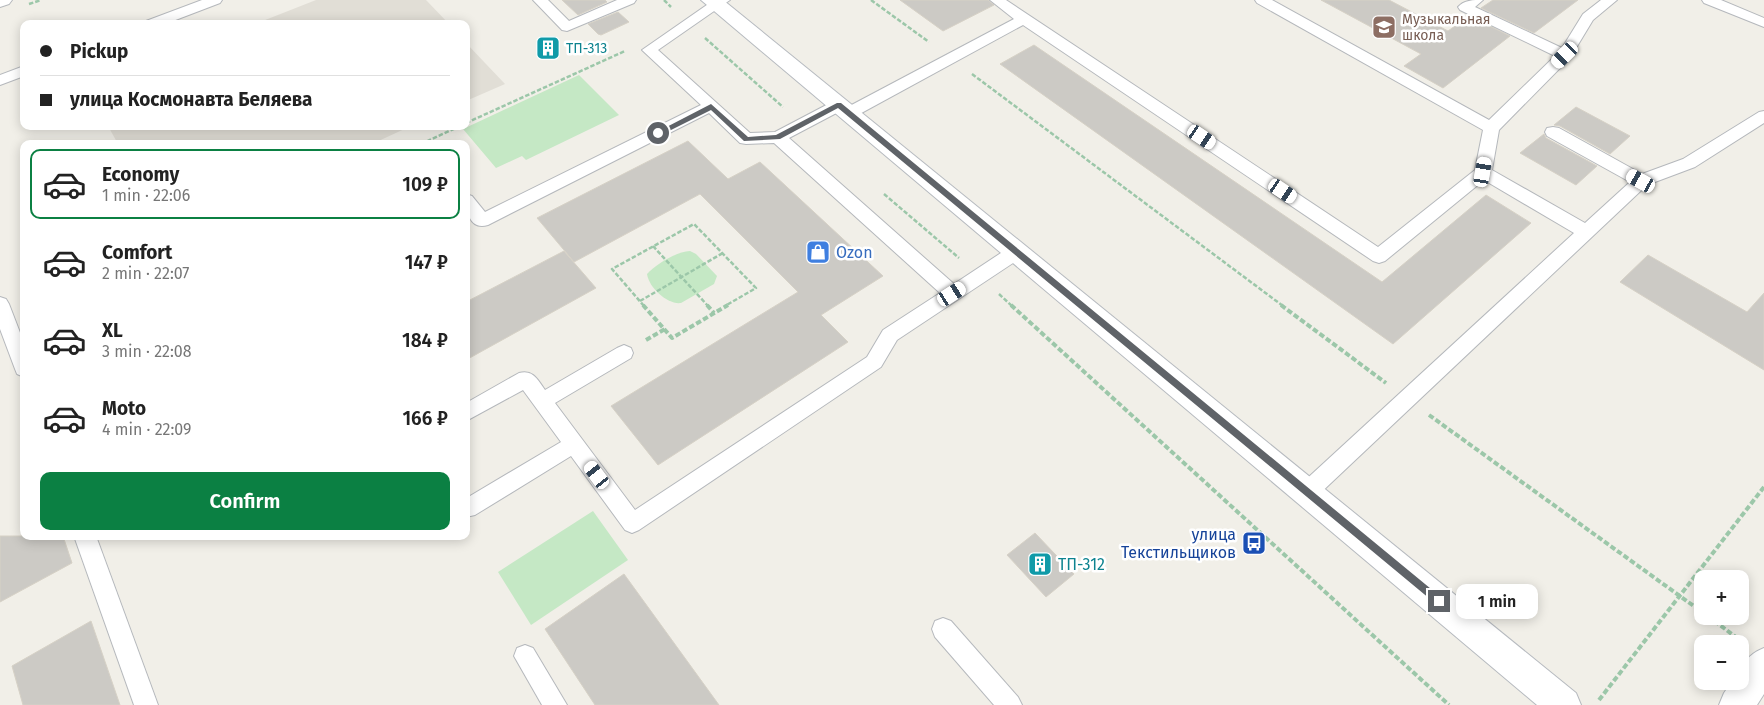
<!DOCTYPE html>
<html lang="en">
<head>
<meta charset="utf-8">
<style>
  body { margin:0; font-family:"Fira Sans",sans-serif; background:#f6f6f6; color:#222; height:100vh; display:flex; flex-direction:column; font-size:19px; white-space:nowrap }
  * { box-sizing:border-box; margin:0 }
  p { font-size:16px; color:#767676 }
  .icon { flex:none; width:28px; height:28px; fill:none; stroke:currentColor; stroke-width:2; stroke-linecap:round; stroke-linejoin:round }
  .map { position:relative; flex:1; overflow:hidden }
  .panel { position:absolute; left:20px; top:140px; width:450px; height:400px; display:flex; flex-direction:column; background:#fff; border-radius:10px; box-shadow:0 2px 12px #0003 }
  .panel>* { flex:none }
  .hud { position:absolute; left:20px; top:20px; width:450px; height:110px; border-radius:10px; box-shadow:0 2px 12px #0003; display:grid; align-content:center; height:110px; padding:0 20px; background:#fff }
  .buttons { position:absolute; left:1694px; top:570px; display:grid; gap:10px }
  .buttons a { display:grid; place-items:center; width:55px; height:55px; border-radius:10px; background:#fff; box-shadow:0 2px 12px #0003; font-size:25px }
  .end { position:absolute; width:22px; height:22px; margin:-11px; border:6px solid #5f6368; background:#fff; box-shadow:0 0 0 2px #fff }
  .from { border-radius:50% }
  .bubble { position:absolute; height:35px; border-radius:10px; background:#fff; box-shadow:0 2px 12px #0003; font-size:16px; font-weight:600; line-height:35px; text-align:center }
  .car { position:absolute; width:15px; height:30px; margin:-15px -8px; border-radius:6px; box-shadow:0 0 4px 1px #0007; background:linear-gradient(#fff 24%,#345 0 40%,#fff 0 76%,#345 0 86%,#fff 0) }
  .hud b { display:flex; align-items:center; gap:18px; height:48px; font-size:19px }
  .hud b+b { border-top:1px solid #e0e0e0 }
  .hud i { width:12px; height:12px; background:#222 }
  ul { padding:9px 0 0; list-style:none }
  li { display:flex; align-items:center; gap:15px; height:70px; margin:0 10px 8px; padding:0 10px; border:2px solid transparent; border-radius:10px }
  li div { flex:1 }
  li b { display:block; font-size:19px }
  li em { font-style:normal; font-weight:600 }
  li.on { border-color:#0b8043 }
  li>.icon { width:45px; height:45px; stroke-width:1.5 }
  .cta { display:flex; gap:10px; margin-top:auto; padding:10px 20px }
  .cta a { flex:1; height:58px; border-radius:10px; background:#0b8043; color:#fff; font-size:20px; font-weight:600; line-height:58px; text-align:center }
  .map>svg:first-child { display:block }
</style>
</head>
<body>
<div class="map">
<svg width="1764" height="705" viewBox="0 0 1764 705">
  <rect width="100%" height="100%" fill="#f1efe8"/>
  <g fill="#e1ded6">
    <polygon points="316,0 426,0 449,24 255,24"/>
    <polygon points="466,43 505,84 466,101"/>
    <polygon points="108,126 411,126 372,144 118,144"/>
  </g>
  <g fill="#c5e8c5">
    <polygon points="579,75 619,115 526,160 522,156 496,168 463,129"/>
    <path d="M690 251 696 254 717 276 714 284 681 303C668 305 649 288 647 274 656 264 676 252 690 251Z"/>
    <polygon points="593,511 628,560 531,625 498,572"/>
  </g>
  <g fill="#cccac5" stroke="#d6d1c6">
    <polygon points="562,0 605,0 607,2 578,15"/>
    <polygon points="900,0 988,0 994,5 943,31"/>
    <polygon points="1321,0 1389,0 1448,31 1469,16 1510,36 1443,88 1404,66 1421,54"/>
    <polygon points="1493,0 1578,0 1534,33 1481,8"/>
    <polygon points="618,12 629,22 601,35 598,34 588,24"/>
    <polygon points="1034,45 1382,282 1486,195 1531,223 1393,344 1000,64"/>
    <polygon points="1576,107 1630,136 1610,154 1560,126 1554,125"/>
    <polygon points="1544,134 1546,138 1597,166 1576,185 1520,153"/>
    <polygon points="688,141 728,179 760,162 883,276 821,315 848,342 658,465 611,406 798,292 700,194 574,262 537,218"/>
    <polygon points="564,251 596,288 466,360 466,302"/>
    <polygon points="1648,255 1747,312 1764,293 1764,370 1620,282"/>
    <polygon points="1035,533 1074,574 1046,597 1007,555"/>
    <polygon points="0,536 63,536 72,563 0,602"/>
    <polygon points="624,574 719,705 595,705 545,629"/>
    <polygon points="91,621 120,705 23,705 12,666"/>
  </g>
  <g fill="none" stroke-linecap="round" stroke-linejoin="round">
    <g stroke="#b5b8bc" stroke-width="2">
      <g id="lane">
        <polygon points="202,0 222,0 220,3 165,24 144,24 146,21"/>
        <polygon points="533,0 548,0 569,21 617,0 636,0 634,3 567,31 562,30"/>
        <path d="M714 0H730L658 50 750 133 775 132 834 101H844L847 105 844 109 789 138 954 284 1010 247 1016 246 1022 247 1025 252 1022 257 897 340 881 367 639 530 632 533 625 530 571 456 475 515 466 517V495L470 496 561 442 523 390 466 421V403L519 373C533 369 538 380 545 390L617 348 624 345 631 348 633 353 631 358 555 403 635 510 867 357 883 330 940 293 774 143 746 144 740 143 709 113 488 225C468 231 466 208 466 194L472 196 485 212 701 105 642 50Z"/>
        <path d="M990 0H1006L1378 247 1475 170 1483 130 1257 3 1255 0H1272L1489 120 1555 56 1460 10 1458 7C1464 0 1473 0 1483 0L1475 7 1562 48 1583 14 1601 0H1617L1593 20 1570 58 1499 130 1492 170 1585 223 1630 182 1547 136 1545 132 1547 128 1553 127 1559 128 1642 174 1683 159 1759 112 1764 111V123L1695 167 1647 185 1314 499 1307 501 1300 499 1297 492 1300 485 1574 233 1484 180 1385 261 1379 263 1373 261 1023 25 854 117 849 118 844 117 841 113 844 109 1014 19Z"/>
        <polygon points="1702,0 1721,0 1764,18 1764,27 1704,3"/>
        <polygon points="24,66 24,76 0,85 0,75"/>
        <polygon points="0,297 6,299 9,304 24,343 24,377 17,374 15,369 0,329"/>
        <polygon points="74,536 96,536 158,705 134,705"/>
        <polygon points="943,618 951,621 1018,697 1022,705 994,705 935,637 932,629 935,621"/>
        <polygon points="525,645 533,648 567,705 542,705 514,656 517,648"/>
      </g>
    </g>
    <g stroke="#b5b8bc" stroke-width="2">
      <polygon id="street" points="0,0 12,0 9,4 0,7"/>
    </g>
    <g stroke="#b6babf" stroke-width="2">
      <g id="secondary">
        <polygon points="701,0 723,0 1576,693 1581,705 1537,705"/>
        <path d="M1764 648V694L1757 705H1719L1724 693 1732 681H1740C1740 664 1749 654 1764 648Z"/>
      </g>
    </g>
    <g stroke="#9cc7a9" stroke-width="2.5" stroke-dasharray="4.5 2" stroke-linecap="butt">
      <polyline points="664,0 671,7"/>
      <polyline points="871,0 929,42"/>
      <polyline points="29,4 41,0"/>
      <polyline points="705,38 783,107"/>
      <polyline points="972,74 1283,306"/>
      <polyline points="466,123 625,51"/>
      <polyline points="421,144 460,126"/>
      <polyline points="884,194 959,258"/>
      <polyline points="653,246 708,306"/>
      <polyline points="999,294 1012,306"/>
      <polyline points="640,301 723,253"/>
      <polyline points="644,306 612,269 694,224 756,288 725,306"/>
    </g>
    <g stroke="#9cc7a9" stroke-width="4" stroke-dasharray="5.5 2.5" stroke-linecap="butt">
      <polyline points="643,305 672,338 728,305"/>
      <polyline points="707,305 714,313"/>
      <polyline points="1011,305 1449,705"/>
      <polyline points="1281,305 1386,383"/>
      <polyline points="646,340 665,329"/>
      <polyline points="1429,415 1702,612"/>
      <polyline points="1708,616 1741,641"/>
      <polyline points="1599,700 1764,487"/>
    </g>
    <use href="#lane" fill="#fff" fill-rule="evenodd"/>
    <use href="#street" fill="#fff" fill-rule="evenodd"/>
    <use href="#secondary" fill="#fff" fill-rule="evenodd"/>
  </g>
  <polygon fill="#5f6368" points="837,103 841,103 1442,598 1442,604 1436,604 838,108 780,139 744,141 711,110 661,135 655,133 711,104 748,137 776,135"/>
  <defs>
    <g id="school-square" transform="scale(1.25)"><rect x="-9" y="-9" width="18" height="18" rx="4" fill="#8d6e63" stroke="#fff"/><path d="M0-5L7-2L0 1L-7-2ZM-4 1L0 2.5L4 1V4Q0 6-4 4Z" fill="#fff"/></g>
    <g id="building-square" transform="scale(1.25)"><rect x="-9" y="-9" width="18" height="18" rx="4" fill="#0f9aa8" stroke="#fff"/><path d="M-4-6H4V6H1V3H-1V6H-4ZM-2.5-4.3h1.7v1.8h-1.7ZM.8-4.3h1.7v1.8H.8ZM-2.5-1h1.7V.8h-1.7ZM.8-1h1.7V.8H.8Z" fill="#fff"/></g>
    <g id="shop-square" transform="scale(1.25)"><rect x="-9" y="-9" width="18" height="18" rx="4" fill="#3f7fe0" stroke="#fff"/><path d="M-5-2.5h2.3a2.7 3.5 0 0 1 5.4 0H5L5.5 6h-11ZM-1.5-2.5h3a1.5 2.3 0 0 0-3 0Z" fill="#fff"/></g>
    <g id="bus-square" transform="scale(1.25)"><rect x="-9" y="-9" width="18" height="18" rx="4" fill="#1a4fb4" stroke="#fff"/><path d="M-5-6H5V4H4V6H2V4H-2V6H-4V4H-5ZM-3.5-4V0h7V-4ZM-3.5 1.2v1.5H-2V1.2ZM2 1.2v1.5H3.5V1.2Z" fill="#fff"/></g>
  </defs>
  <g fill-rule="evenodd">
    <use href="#school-square" x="1384" y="27"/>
    <use href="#building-square" x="548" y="48"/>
    <use href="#shop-square" x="818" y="252"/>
    <use href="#bus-square" x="1254" y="543"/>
    <use href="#building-square" x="1040" y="564"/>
  </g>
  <g text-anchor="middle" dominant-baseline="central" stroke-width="5" stroke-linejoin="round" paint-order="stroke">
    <g font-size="14" fill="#785e54" stroke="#fff" text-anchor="start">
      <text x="1402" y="19">Музыкальная<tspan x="1402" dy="16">школа</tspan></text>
    </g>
    <g font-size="14" fill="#0d838f" stroke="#fff" text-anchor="start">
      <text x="566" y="48">ТП-313</text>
    </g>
    <g font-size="16" fill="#366cbe" stroke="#fff" text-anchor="start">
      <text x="836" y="252">Ozon</text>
    </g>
    <g font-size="16" fill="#164399" stroke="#fff" text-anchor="end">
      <text x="1236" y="534">улица<tspan x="1236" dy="18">Текстильщиков</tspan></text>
    </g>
    <g font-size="16" fill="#0d838f" stroke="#fff" text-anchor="start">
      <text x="1058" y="564">ТП-312</text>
    </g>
  </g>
</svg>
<div class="buttons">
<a>+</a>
<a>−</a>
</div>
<i class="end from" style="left:658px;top:133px"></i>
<i class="end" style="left:1439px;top:601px"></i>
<div class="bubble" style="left:1456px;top:584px;width:82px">1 min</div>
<i class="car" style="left:1565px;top:55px;rotate:225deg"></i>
<i class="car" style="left:1202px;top:137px;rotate:124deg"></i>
<i class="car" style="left:1483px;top:172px;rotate:10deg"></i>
<i class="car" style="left:1641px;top:181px;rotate:299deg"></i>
<i class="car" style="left:1283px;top:191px;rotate:124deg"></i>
<i class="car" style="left:952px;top:294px;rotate:57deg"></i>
<i class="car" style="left:597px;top:475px;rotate:323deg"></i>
<div class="hud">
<b><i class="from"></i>Pickup</b>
<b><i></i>улица Космонавта Беляева</b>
</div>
<section class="panel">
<ul>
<li class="on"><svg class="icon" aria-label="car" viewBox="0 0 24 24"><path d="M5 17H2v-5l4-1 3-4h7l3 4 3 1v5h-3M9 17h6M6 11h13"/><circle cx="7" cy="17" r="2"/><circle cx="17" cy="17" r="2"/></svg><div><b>Economy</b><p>1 min · 22:06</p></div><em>109 ₽</em></li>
<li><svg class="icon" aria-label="car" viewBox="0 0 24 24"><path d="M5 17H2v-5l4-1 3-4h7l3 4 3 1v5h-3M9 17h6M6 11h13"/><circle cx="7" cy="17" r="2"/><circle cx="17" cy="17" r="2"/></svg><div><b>Comfort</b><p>2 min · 22:07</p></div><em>147 ₽</em></li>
<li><svg class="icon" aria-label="car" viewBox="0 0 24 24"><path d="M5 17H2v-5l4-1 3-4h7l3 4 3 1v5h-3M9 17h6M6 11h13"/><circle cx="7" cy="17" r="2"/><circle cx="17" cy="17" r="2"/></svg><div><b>XL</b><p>3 min · 22:08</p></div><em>184 ₽</em></li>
<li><svg class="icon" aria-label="car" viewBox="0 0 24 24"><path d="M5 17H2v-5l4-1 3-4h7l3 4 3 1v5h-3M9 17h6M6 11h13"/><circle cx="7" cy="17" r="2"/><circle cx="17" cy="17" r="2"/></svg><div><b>Moto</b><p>4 min · 22:09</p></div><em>166 ₽</em></li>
</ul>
<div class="cta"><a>Confirm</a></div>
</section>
</div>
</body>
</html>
